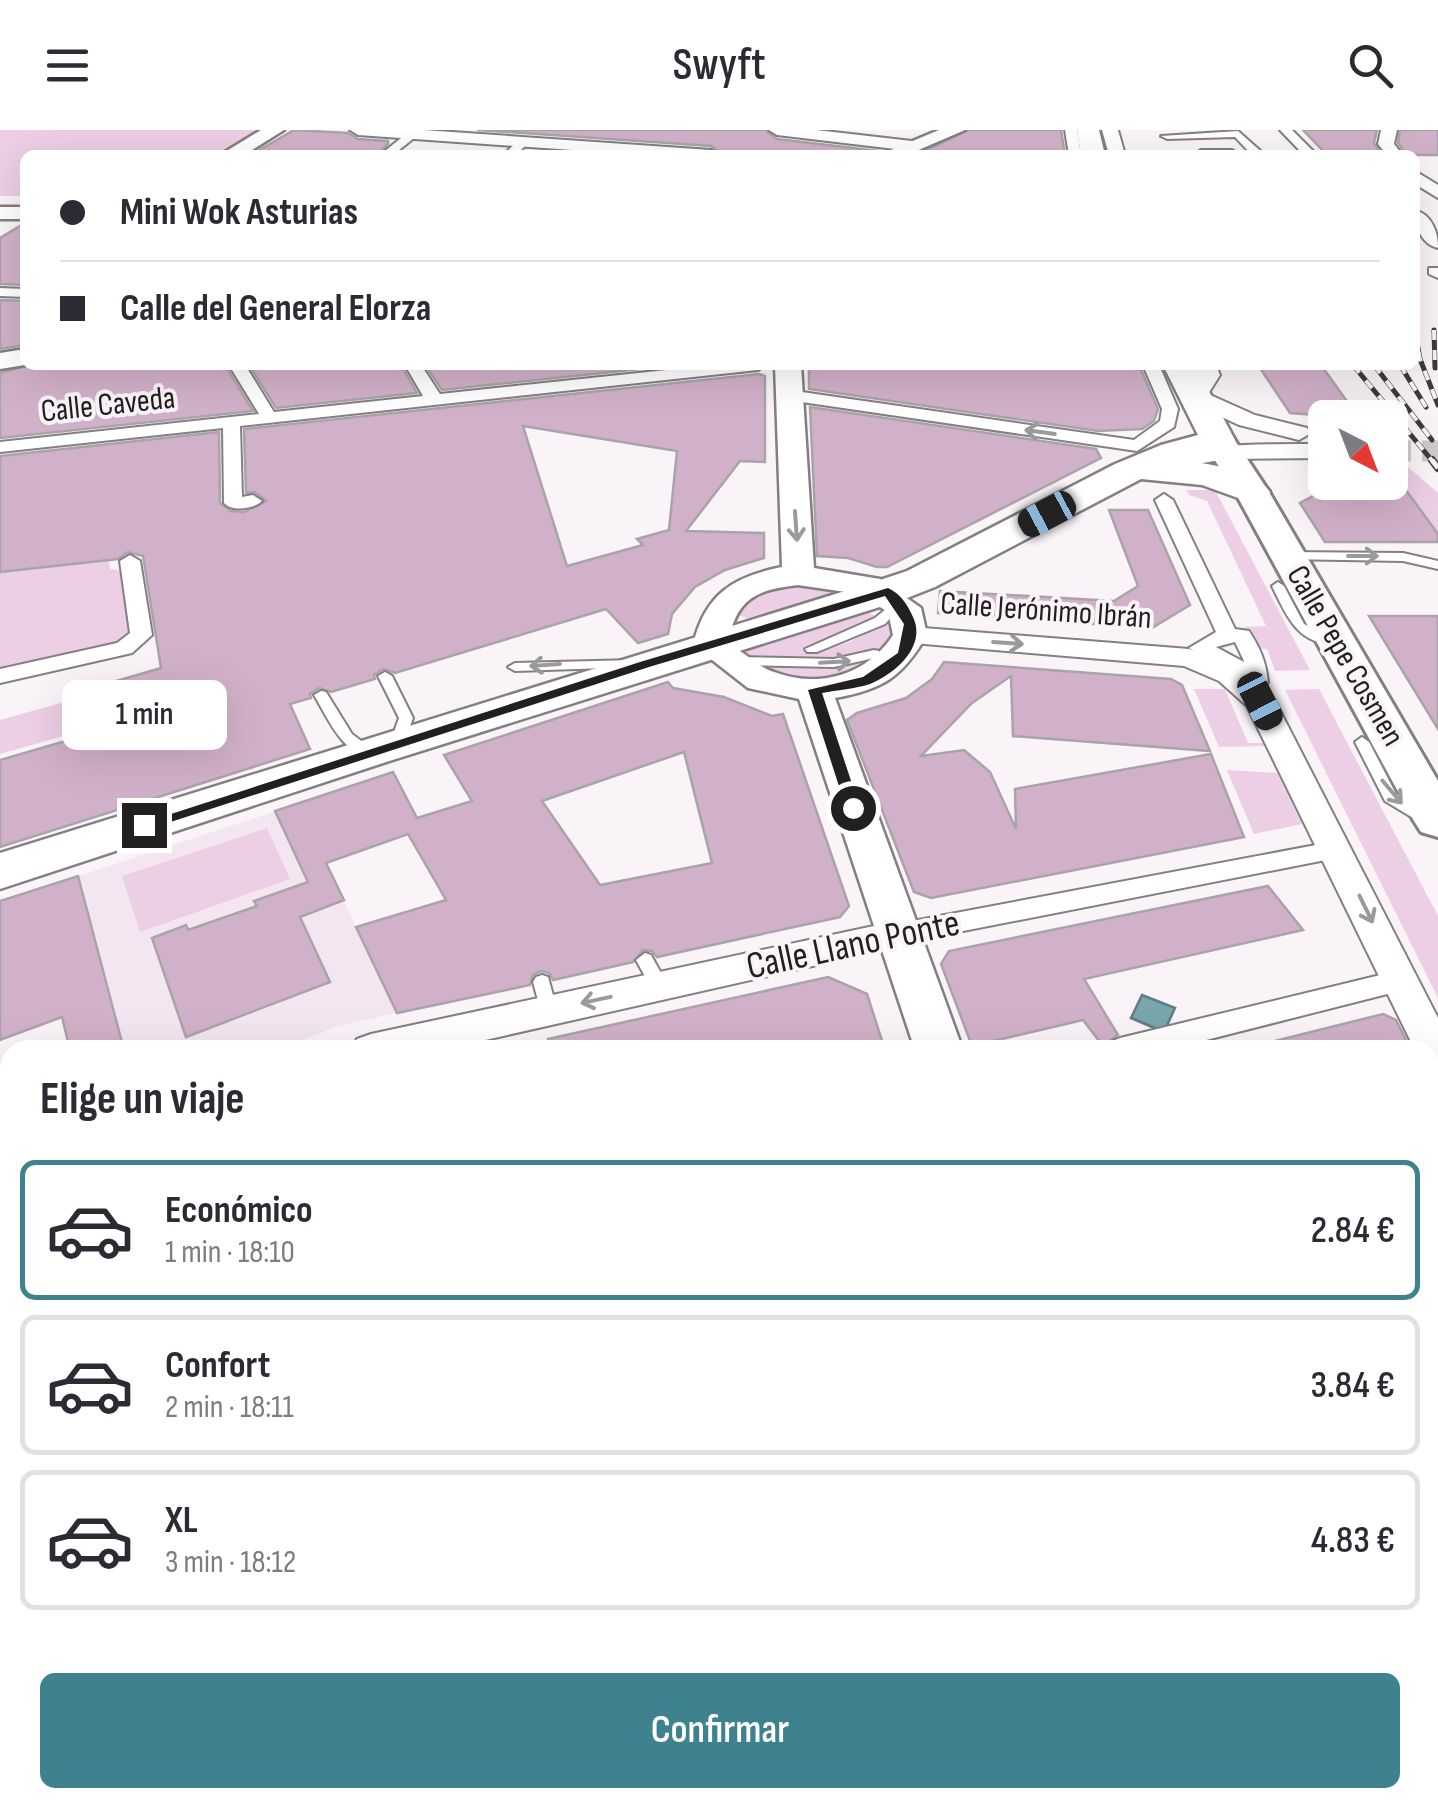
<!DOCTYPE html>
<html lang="es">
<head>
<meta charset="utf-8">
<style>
  body { margin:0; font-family:"Sofia Sans Condensed",sans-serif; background:#f2f2f3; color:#2b2b33; height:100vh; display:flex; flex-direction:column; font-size:38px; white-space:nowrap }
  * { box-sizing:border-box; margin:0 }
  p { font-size:32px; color:#7c7c81 }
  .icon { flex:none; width:55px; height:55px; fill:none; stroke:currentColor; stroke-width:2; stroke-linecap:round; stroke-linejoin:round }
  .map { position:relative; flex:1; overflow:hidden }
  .drawer { position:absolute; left:0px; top:910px; width:1440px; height:768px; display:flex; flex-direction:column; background:#fff; border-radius:30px 30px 0 0; box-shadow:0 10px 40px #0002 }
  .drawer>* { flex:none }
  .guide { position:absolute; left:20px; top:20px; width:1400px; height:220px; border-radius:15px; box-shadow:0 10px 40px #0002; display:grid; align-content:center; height:220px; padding:0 40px; background:#fff }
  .needle { width:65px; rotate:138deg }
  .controls { position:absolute; left:1308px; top:270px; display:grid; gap:20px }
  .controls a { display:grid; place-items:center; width:100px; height:100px; border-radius:15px; background:#fff; box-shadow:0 10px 40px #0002; font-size:50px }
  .end { position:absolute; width:45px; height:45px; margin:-22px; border:12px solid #211f20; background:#fff; box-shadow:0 0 0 5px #fff }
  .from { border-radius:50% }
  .bubble { position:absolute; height:70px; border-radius:15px; background:#fff; box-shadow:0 10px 40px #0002; font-size:32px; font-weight:600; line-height:70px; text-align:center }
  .car { position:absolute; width:30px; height:60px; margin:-30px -15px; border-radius:12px; box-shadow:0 0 8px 2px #0007; background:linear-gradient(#222 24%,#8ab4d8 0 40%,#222 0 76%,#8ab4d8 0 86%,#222 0) }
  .guide b { display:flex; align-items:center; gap:35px; height:95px; font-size:38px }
  .guide b+b { border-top:2px solid #e1e1e2 }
  .guide i { width:25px; height:25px; background:#2b2b33 }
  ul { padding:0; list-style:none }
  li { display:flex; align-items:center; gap:30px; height:140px; margin:0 20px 15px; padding:0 20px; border:5px solid #e1e1e2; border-radius:15px }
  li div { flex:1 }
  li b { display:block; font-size:38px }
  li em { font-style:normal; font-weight:600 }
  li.on { border-color:#3d828e }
  li>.icon { width:90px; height:90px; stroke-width:1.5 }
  h2 { padding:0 40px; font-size:45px; line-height:120px }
  .button { display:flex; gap:20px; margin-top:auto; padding:20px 40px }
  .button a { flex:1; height:115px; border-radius:15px; background:#3d828e; color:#fff; font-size:40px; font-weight:600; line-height:115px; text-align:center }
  header { display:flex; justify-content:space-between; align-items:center; height:130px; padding:0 40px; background:#fff; font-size:45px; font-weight:600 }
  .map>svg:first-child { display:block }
</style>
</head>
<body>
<header><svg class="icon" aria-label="menu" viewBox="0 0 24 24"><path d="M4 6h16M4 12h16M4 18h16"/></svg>Swyft<svg class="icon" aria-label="search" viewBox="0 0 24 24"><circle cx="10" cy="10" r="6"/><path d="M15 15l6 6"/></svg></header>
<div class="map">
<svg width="1438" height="1677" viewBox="0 0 1438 1677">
  <rect width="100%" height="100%" fill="#faf4f9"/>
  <polygon fill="#f3e6f0" points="298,674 397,883 335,897 278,920 124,920 78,746"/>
  <g fill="#eccee5">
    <polygon points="0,0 259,0 213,25 25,25 25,66 0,66"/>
    <polygon points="1390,331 1401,331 1438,363 1438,404 1390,339"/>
    <polygon points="1186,360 1215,360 1310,540 1275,541 1267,519 1255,518 1244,497 1266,496 1207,371 1189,365"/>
    <polygon points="109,430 110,439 122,441 131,504 122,511 0,538 0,443"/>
    <path d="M802 454 849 460 748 489 738 484C745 460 779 456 802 454Z"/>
    <path d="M869 483 878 487 840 506 808 516 812 523 847 513 887 493 893 509C887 516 880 526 872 533 841 559 790 548 756 536L842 537 876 526 869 520 829 528 741 526 740 521Z"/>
    <polygon points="1194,559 1225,559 1248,613 1266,613 1265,616 1219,617"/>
    <polygon points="1319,559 1438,786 1438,868 1285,560"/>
    <polygon points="100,562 110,593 0,624 0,590"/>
    <polygon points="1227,640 1277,643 1302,694 1254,704"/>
    <polygon points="267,698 290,749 140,802 122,746"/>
    <polygon points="244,1668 1078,1668 1089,1677 248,1677"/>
  </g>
  <polygon fill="#79a5ad" stroke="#5f7d83" stroke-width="2.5" points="1142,865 1175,878 1164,902 1131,888"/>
  <g fill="#d1b1c9" stroke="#a9a4a8" stroke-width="2.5" fill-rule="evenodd">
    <polygon points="294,0 348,3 358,9 388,11 388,14 376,25 251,25"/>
    <polygon points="477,0 765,0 777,9 879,21 876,25 723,25 711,16"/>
    <polygon points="968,0 1061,0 1065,25 916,25"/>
    <polygon points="1303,0 1377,0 1374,13 1382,25 1327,25"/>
    <polygon points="1400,0 1438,0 1438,25 1407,25 1398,13"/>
    <polygon points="25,93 25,155 0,154 0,108"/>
    <polygon points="0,170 25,171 25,215 0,219"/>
    <polygon points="29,235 225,235 253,281 0,308 0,243"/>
    <polygon points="249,235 401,235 417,263 276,278"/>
    <polygon points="425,235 678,235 442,260"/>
    <polygon points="832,235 1139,235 1158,279 1154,291 1142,299 1098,301 809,259 809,239"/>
    <polygon points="1258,235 1321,235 1359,288 1290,283"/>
    <path d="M759 244 765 246V332L740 331 686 401 764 403V428L725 440 695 457 672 484 668 504 638 513 606 479 395 543 383 539 374 545 375 549 331 562 319 558 310 564 311 568 290 574 310 619 0 717V630L131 592 116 551 161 538 143 426 128 422 118 429 0 442V326L219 302 220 373 231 381 244 382 266 371 255 362 246 363 244 299ZM523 296 677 321 669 400 637 409 643 415 567 436Z"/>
    <polygon points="810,277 1096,319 1101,328 887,437 877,437 848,428 817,426"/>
    <polygon points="1339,352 1400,352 1438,404 1438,412 1325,412 1300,373"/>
    <polygon points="1109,380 1148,380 1190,475 1152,498 938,483 940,461 1114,471 1138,456"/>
    <polygon points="1369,486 1438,486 1438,599"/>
    <polygon points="944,532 1171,549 1182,555 1210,621 1013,606 1011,546 972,573 921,626 964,620 990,642 1016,699 1015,659 1211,624 1244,707 931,768 914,762 847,590 857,583 906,568 932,549"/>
    <path d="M668 552 673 558 724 567 772 586 783 584 849 776 840 787 657 827 652 821 643 820 633 832 553 850 549 843 541 841 533 845 530 855 397 883 356 797 446 770 408 704 326 733 344 770 300 787 330 852 186 907 152 808 186 795 188 800 257 776 254 771 308 752 275 681 393 642 417 688 472 671 444 625ZM684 622 712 733 600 755 542 671Z"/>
    <polygon points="78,746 124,920 70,920 62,887 0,910 0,771"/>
    <polygon points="1268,756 1303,800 1084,849 1118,905 1103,916 1083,890 972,916 941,834 949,821"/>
    <polygon points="828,847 867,864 885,920 549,920 548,909"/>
    <polygon points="1383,884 1396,890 1411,920 1276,920 1275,911"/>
  </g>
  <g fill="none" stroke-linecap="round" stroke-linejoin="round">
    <polyline stroke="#cfc9ce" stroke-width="21" stroke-dasharray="21 11" stroke-linecap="butt" points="1390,321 1438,321"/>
    <g stroke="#847f82" stroke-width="4">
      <g id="service">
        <polygon points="1287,422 1403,423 1438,431 1438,439 1403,431 1283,429 1283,423"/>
        <path d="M1278 452 1284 456 1304 494 1335 508V514C1297 515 1286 484 1272 456Z"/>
        <polygon points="899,468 905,472 885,494 817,522 807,522 805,519 875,488"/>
        <polygon points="874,520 879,521 879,527 834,537 735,535 728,531 735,527 834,529"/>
        <polygon points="634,530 639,531 639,537 515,541 508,537 515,533"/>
        <polygon points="385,542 392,546 413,588 404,613 397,618 390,613 399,588 378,546"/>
        <path d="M321 561 326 562 352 604 372 619V625C343 627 327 586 314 565Z"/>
        <polygon points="1362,607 1369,612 1396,664 1438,691 1438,703 1385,671 1355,612"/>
        <polygon points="645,823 651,825 668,856 665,861 653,861 636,830"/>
        <polygon points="542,845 548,847 557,880 554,885 542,885 533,852 536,847"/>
      </g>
    </g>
    <g stroke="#847f82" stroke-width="4">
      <g id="pedestrian">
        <polygon points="411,0 424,0 393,25 380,25"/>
        <polygon points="1065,0 1077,0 1081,25 1069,25"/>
        <polygon points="1280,0 1292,0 1317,25 1304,25"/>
        <polygon points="1238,1 1265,25 1252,25 1235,7 1167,9 1161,6"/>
        <polygon points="519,10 529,12 516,25 503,25"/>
        <polygon points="1429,138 1438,138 1438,148 1429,144"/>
        <polygon points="0,158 25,159 25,167 0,166"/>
        <path d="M229 235H245L274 282 423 266 405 235H421L440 264 714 235H766L758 240 240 296 242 367 253 365 262 371C254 379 232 382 224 373L223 298 0 322V312L259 284Z"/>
        <polygon points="1143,235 1159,235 1178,279 1174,297 1137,321 788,270 780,265 788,260 1134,310 1160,291 1162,279"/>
        <path d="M1164 364 1173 370 1235 499 1249 501C1260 518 1266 532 1268 552L1265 557H1249L1189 518 1216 502 1155 370ZM1235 512 1244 531V532L1216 517Z"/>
        <polygon points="130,425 140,431 152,505 132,523 0,553 0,539 117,513 130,503 120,431"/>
        <polygon points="1337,711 1346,714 1350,720 1346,726 897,814 888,811 884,804 888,797 897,794"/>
        <polygon points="1401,840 1411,844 1415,851 1411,858 1167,920 1105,920 1110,912 1120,908"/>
        <polygon points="1438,990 1438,1016 1430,1019 1430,993"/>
        <polygon points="1438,1151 1438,1183 1430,1186 1430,1154"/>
      </g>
    </g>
    <g stroke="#847f82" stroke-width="4">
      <g id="minor">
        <polygon points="350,0 423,0 711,20 719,25 644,25 358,5"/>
        <polygon points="769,0 816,0 912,11 920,16 912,21 777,5"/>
        <polygon points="1102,0 1118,0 1125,25 1109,25"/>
        <polygon points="1381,0 1397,0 1394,14 1403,25 1387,25 1378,14"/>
        <polygon points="1201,20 1232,20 1240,25 1193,25"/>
        <polygon points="1415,41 1438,55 1438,68 1415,54"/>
        <path d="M1415 80C1432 85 1438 102 1438 118 1421 114 1415 96 1415 80Z"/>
        <polygon points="1194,235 1216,235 1220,245 1208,264 1255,285 1307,298 1311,303 1299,310 1239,295 1187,271 1184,266 1198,245"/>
        <path d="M1325 314V328L1226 329 1144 343 1132 336C1154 312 1289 314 1325 314Z"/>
        <polygon points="911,497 1189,519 1241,539 1275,571 1438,888 1438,943 1430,940 1430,920 1415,920 1247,576 1219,551 1184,536 901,512 897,506 901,500"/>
        <polygon points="897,791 910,794 915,804 910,814 441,920 351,920 357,909 371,904"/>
        <polygon points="10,1045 10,1083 0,1087 0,1049"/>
        <polygon points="1438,1337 1438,1389 1430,1392 1430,1340"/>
        <polygon points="10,1447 10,1501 0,1502 0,1448"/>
        <polygon points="168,1668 228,1668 232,1677 172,1677"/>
      </g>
    </g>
    <g stroke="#847f82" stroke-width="5">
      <g id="tertiary">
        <polygon points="261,0 284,0 244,25 220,25"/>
        <polygon points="939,0 965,0 907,25 879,25"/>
        <rect x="0" y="77" width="25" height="12"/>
        <polygon points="25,219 25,235 0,239 0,223"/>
        <path d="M775 235H801L814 438 880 449 921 478 927 505C902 547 884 559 835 568L963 920H915L799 569 748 558 693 515C705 465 732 447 782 437ZM798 455 859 464 888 482 893 505C867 545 819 559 774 542 758 537 742 521 728 512 737 468 756 460 798 455Z"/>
        <polygon points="1213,1668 1284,1668 1287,1677 1215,1677"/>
        <polygon points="1296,1668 1373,1668 1377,1677 1300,1677"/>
      </g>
    </g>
    <g stroke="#847f82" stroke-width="6">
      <polygon id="secondary" points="1218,300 1230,303 1269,362 1438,651 1438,707 1421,702 1414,691 1235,362 1202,310 1206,303"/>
    </g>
    <g stroke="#847f82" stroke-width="5">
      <g id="trunk">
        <polygon points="1077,0 1099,0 1105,25 1081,25"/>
        <path d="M1163 235H1195L1235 310 1230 317 1182 331C1208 333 1255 340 1270 362L1265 370 1252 373 1202 355 1141 349 935 457 902 470 383 633 0 759V723L874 452 907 441 1115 334 1161 315 1198 305Z"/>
      </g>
    </g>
    <use href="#service" fill="#fff" fill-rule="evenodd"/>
    <use href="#pedestrian" fill="#fff" fill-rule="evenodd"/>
    <use href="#minor" fill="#fff" fill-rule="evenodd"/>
    <use href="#tertiary" fill="#fff" fill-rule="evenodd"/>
    <use href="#secondary" fill="#fff" fill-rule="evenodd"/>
    <use href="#trunk" fill="#fff" fill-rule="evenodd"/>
    <g stroke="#3e3b3d" stroke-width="5">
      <g id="rail-far1">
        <polyline points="1434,200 1435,238"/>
        <polyline points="1415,202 1420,229 1438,275"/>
        <polyline points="1353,235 1434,333"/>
        <polyline points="1374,235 1432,310"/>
        <polyline points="1400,235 1426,277"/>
      </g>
    </g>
    <g stroke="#3e3b3d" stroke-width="8">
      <polyline id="rail" points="1432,330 1438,338"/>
    </g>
    <use href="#rail-far1" stroke="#faf4f9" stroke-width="4" stroke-dasharray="10" stroke-linecap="butt"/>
    <use href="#rail" stroke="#faf4f9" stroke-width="5" stroke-dasharray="16" stroke-linecap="butt"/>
  </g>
  <defs><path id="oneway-shaft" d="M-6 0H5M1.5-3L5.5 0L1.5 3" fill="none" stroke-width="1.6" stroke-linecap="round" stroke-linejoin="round" transform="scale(2.5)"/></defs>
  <g stroke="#9b9a9b">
    <use href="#oneway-shaft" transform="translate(1040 302) rotate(-172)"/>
    <use href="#oneway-shaft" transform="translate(796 396) rotate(86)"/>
    <use href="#oneway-shaft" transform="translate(1363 426)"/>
    <use href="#oneway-shaft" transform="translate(1008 513) rotate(4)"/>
    <use href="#oneway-shaft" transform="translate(835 532) rotate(-3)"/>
    <use href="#oneway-shaft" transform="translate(545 535) rotate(176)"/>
    <use href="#oneway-shaft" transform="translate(1392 662) rotate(50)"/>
    <use href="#oneway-shaft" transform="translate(1366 779) rotate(64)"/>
    <use href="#oneway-shaft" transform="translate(596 870) rotate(168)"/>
  </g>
  <path fill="#211f20" d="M888 458C901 464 907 474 913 487 927 516 895 544 870 554 855 559 837 560 822 563L860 678 858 681 846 678 808 560 863 547 898 523 904 494 885 466 649 537 149 699 137 695 640 532Z"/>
  <g text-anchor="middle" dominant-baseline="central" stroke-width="8" stroke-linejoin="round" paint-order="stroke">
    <g font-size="32" fill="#211f20" stroke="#faf4f9">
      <text transform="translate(108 275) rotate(-6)">Calle Caveda</text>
      <text transform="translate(1046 481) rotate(4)">Calle Jerónimo Ibrán</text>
      <text transform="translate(1345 526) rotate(60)">Calle Pepe Cosmen</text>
    </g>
    <g font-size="38" fill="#211f20" stroke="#faf4f9">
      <text transform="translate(853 815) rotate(-12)">Calle Llano Ponte</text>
    </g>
  </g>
</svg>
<div class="controls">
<a><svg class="needle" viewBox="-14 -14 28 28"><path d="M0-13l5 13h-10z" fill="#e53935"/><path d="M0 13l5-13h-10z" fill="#7c7c81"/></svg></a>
</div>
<i class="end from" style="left:853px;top:678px"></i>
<i class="end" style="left:144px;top:695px"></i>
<div class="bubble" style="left:62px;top:550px;width:165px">1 min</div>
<i class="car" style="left:1047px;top:384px;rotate:242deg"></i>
<i class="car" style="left:1260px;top:571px;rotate:153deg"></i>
<div class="guide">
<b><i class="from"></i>Mini Wok Asturias</b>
<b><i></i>Calle del General Elorza</b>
</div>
<section class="drawer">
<h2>Elige un viaje</h2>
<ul>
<li class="on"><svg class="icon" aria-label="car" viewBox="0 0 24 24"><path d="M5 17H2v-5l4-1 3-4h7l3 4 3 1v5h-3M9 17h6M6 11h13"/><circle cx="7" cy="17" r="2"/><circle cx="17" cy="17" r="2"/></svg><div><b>Económico</b><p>1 min · 18:10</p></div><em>2.84 €</em></li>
<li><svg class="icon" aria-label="car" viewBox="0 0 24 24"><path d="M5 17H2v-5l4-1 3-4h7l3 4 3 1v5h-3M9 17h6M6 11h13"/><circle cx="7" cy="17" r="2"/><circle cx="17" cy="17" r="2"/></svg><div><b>Confort</b><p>2 min · 18:11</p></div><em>3.84 €</em></li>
<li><svg class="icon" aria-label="car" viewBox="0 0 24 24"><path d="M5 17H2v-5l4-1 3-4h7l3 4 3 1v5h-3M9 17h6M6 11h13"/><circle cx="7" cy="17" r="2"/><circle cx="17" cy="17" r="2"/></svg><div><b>XL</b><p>3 min · 18:12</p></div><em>4.83 €</em></li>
</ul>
<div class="button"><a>Confirmar</a></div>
</section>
</div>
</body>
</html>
